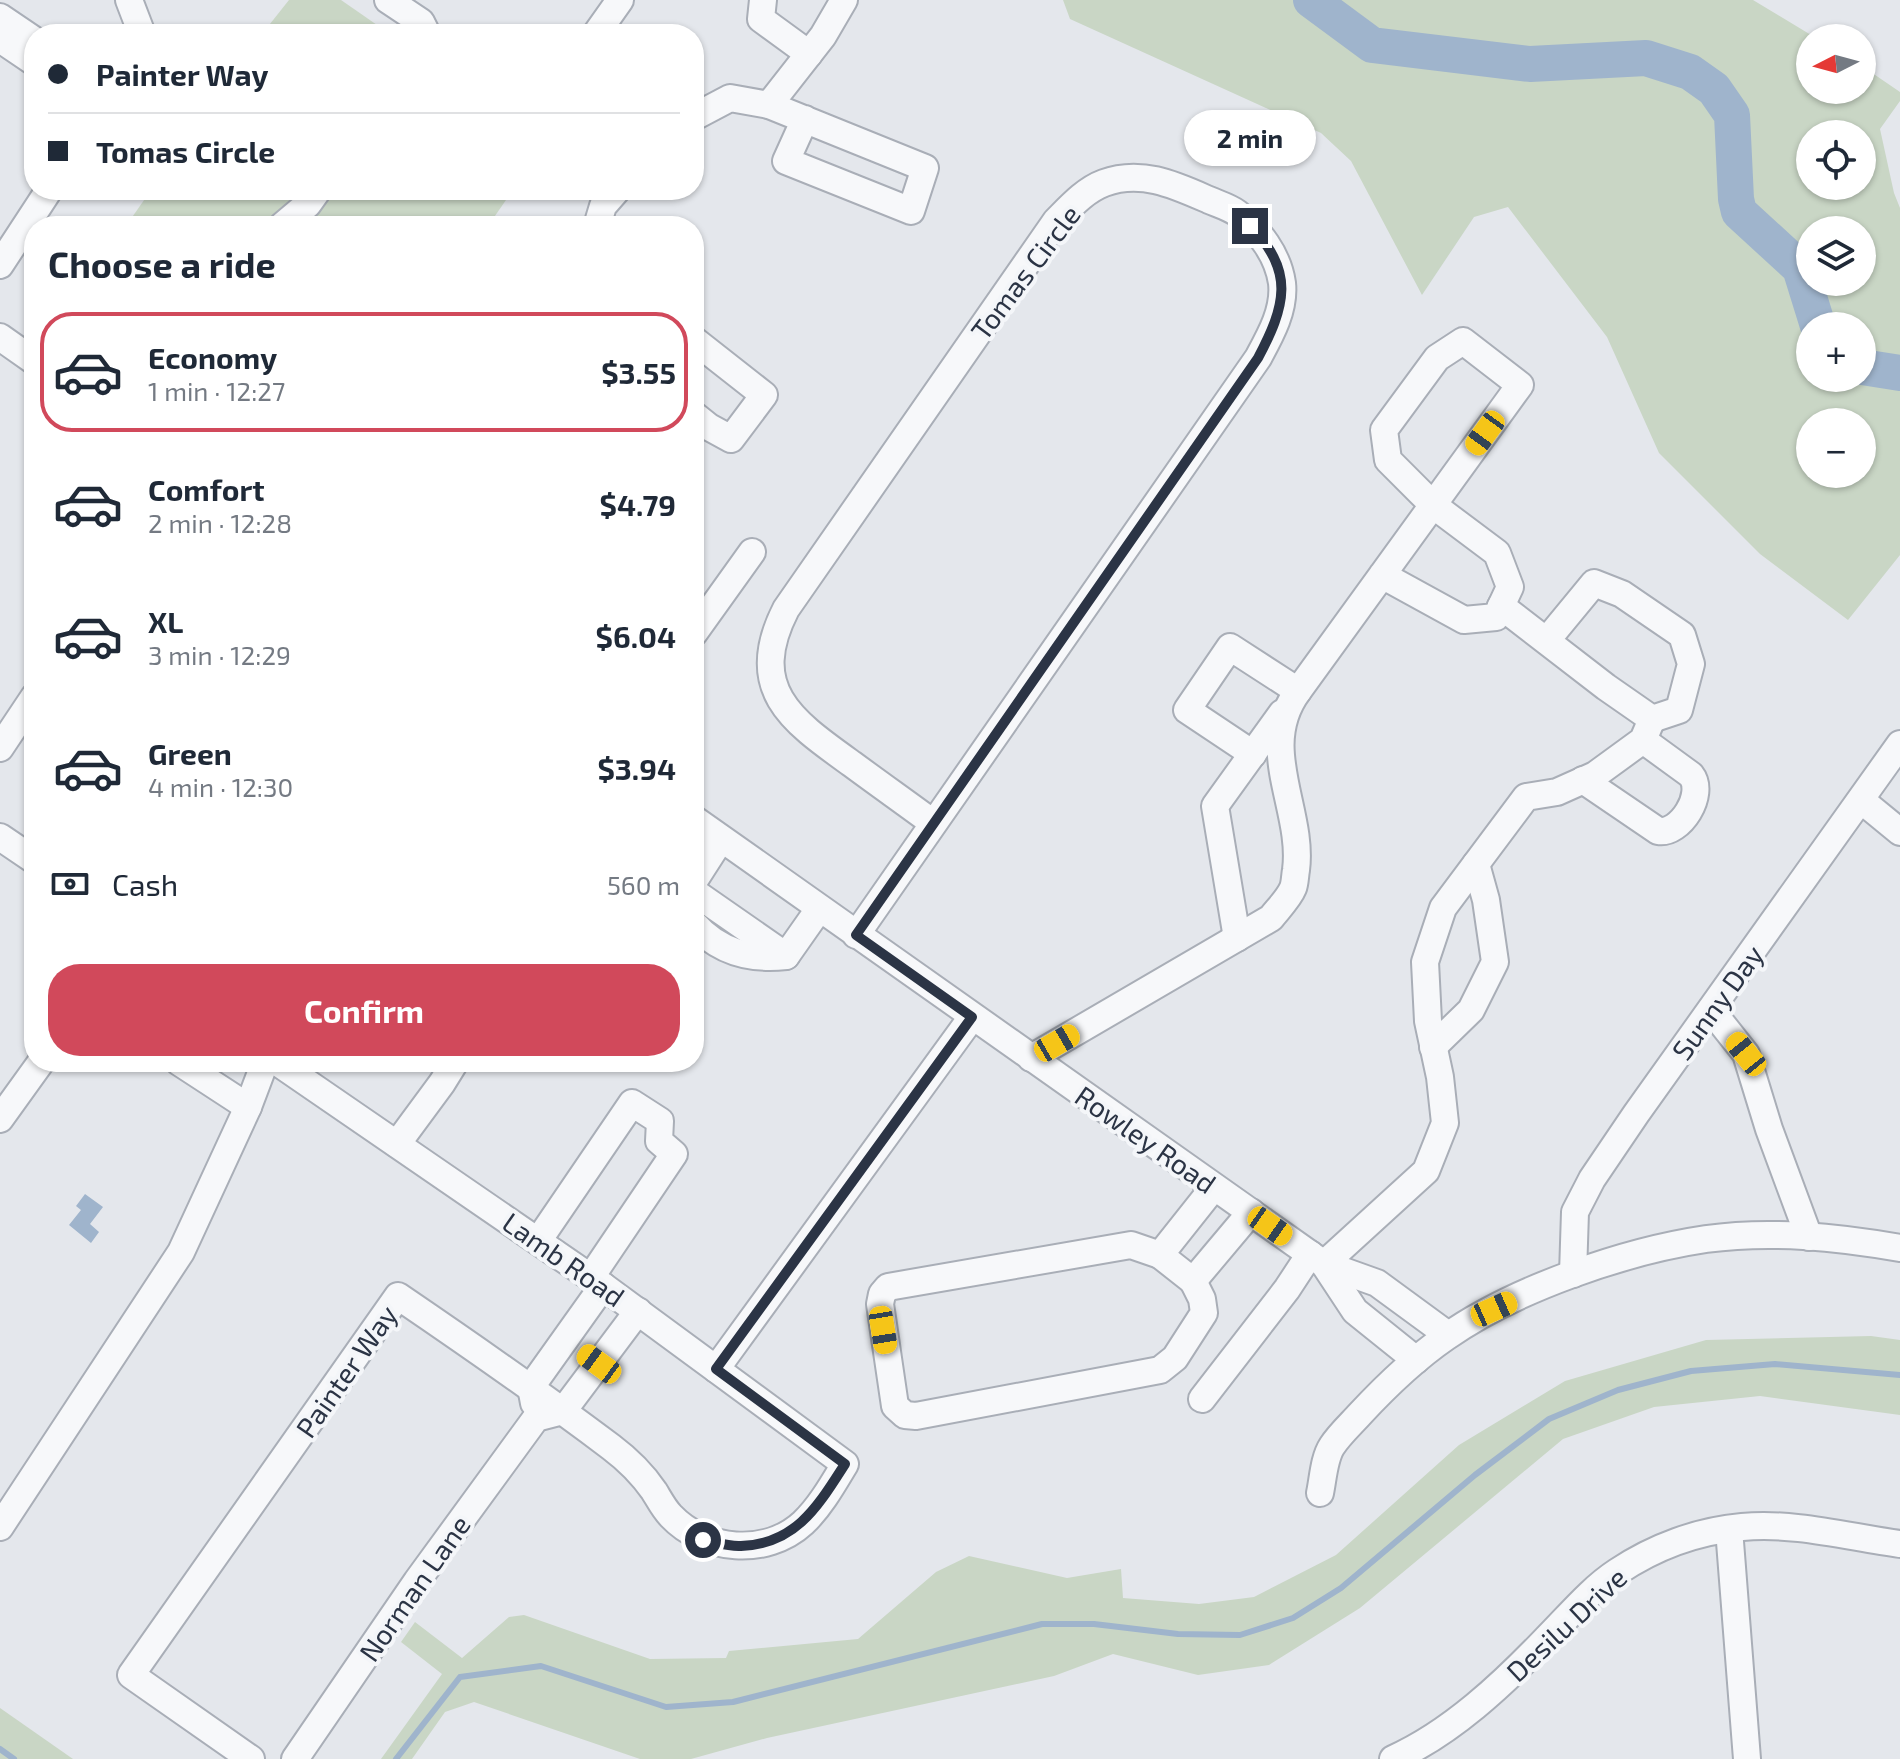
<!DOCTYPE html>
<html lang="en">
<head>
<meta charset="utf-8">
<style>
  body { margin:0; font-family:"Exo 2",sans-serif; background:#f2f2f3; color:#1f2937; height:100vh; display:flex; flex-direction:column; font-size:30px; white-space:nowrap }
  * { box-sizing:border-box; margin:0 }
  p { font-size:26px; color:#747a83 }
  .icon { flex:none; width:44px; height:44px; fill:none; stroke:currentColor; stroke-width:2; stroke-linecap:round; stroke-linejoin:round }
  .map { position:relative; flex:1; overflow:hidden }
  .sheet { position:absolute; left:24px; top:216px; width:680px; height:856px; display:flex; flex-direction:column; background:#fff; border-radius:32px; box-shadow:0 2px 6px #0004 }
  .sheet>* { flex:none }
  .banner { position:absolute; left:24px; top:24px; width:680px; height:176px; border-radius:32px; box-shadow:0 2px 6px #0004; display:grid; align-content:center; height:176px; padding:0 24px; background:#fff }
  .needle { width:52px; rotate:264deg }
  .controls { position:absolute; left:1796px; top:24px; display:grid; gap:16px }
  .controls a { display:grid; place-items:center; width:80px; height:80px; border-radius:50%; background:#fff; box-shadow:0 2px 6px #0004; font-size:40px }
  .end { position:absolute; width:36px; height:36px; margin:-18px; border:10px solid #2b3445; background:#fff; box-shadow:0 0 0 4px #fff }
  .from { border-radius:50% }
  .bubble { position:absolute; height:56px; border-radius:28px; background:#fff; box-shadow:0 2px 6px #0004; font-size:26px; font-weight:700; line-height:56px; text-align:center }
  .car { position:absolute; width:24px; height:48px; margin:-24px -12px; border-radius:10px; box-shadow:0 0 6px 2px #0007; background:linear-gradient(#f5c518 24%,#345 0 40%,#f5c518 0 76%,#345 0 86%,#f5c518 0) }
  .banner b { display:flex; align-items:center; gap:28px; height:76px; font-size:30px }
  .banner b+b { border-top:2px solid #e0e1e3 }
  .banner i { width:20px; height:20px; background:#1f2937 }
  ul { padding:0; list-style:none }
  li { display:flex; align-items:center; gap:24px; height:120px; margin:0 16px 12px; padding:0 8px; border:4px solid transparent; border-radius:32px }
  li div { flex:1 }
  li b { display:block; font-size:30px }
  li em { font-style:normal; font-weight:700 }
  li.selected { border-color:#d1495b }
  li>.icon { width:72px; height:72px; stroke-width:1.5 }
  h2 { padding:0 24px; font-size:36px; line-height:96px }
  .pay { display:flex; align-items:center; gap:20px; height:88px; padding:0 24px; font-size:30px }
  .pay p { margin-inline-start:auto }
  .cta { display:flex; gap:16px; margin-top:auto; padding:16px 24px }
  .cta a { flex:1; height:92px; border-radius:32px; background:#d1495b; color:#fff; font-size:32px; font-weight:700; line-height:92px; text-align:center }
  .map>svg:first-child { display:block }
</style>
</head>
<body>
<div class="map">
<svg width="1900" height="1759" viewBox="0 0 1900 1759">
  <rect width="100%" height="100%" fill="#e4e7ec"/>
  <g fill="#c9d6c5" fill-rule="evenodd">
    <polygon points="289,0 341,0 390,34 262,34"/>
    <path d="M1063 0H1753L1816 38H1810V90H1862V66L1900 92V101L1880 129 1894 193 1900 208V555L1848 620 1760 554 1659 453 1607 337 1508 207 1474 217 1422 295 1351 161 1321 133 1070 19ZM1810 134H1862V186H1810ZM1810 230H1862V282H1810ZM1810 326H1862V378H1810ZM1810 422H1862V474H1810Z"/>
    <polygon points="151,190 513,190 488,226 126,226"/>
    <polygon points="1871,1336 1900,1340 1900,1415 1760,1396 1654,1407 1563,1439 1360,1608 1269,1665 1198,1675 1113,1654 1054,1676 767,1738 691,1759 640,1759 474,1702 445,1712 412,1759 381,1759 442,1674 401,1642 415,1622 462,1658 509,1617 524,1615 650,1659 726,1658 729,1651 858,1639 936,1572 969,1556 1067,1578 1121,1569 1123,1598 1199,1604 1254,1597 1336,1555 1459,1445 1565,1381 1706,1340"/>
    <polygon points="0,1708 73,1759 0,1759"/>
  </g>
  <polygon fill="#9fb4cc" points="85,1194 103,1207 90,1224 99,1232 91,1243 69,1225 81,1210 76,1206"/>
  <g fill="none" stroke-linecap="round" stroke-linejoin="round">
    <g stroke="#9fb4cc" stroke-width="6">
      <polyline points="0,1749 14,1759"/>
      <polyline points="396,1759 460,1677 541,1666 666,1707 733,1702 1042,1624 1094,1624 1178,1634 1240,1635 1293,1618 1341,1588 1475,1475 1549,1419 1618,1390 1691,1371 1775,1364 1900,1375"/>
    </g>
    <g stroke="#9fb4cc" stroke-width="36">
      <polyline points="1311,0 1372,45 1530,64 1646,58 1690,72 1714,89 1732,115 1736,199 1739,212 1800,268 1818,326"/>
      <polyline points="1862,367 1900,373"/>
    </g>
    <g stroke="#a9aeb7" stroke-width="30">
      <g id="minor">
        <polyline points="129,0 142,34"/>
        <polyline points="388,0 421,22 427,34"/>
        <polyline points="763,0 761,19 809,54"/>
        <polyline points="0,17 34,40"/>
        <polyline points="596,34 620,0"/>
        <polyline points="0,39 34,62"/>
        <polyline points="769,105 925,168 911,211 786,161 805,119"/>
        <polyline points="694,117 730,98 769,105 823,36 844,0"/>
        <polyline points="282,226 308,204 318,190"/>
        <polyline points="597,226 603,206 617,190"/>
        <polyline points="0,265 49,190"/>
        <polyline points="0,337 34,361"/>
        <polyline points="694,340 764,395 731,439 709,427 694,415"/>
        <polyline points="1501,606 1606,687 1652,719 1679,710 1691,664 1682,635 1622,594 1594,583 1547,640"/>
        <polyline points="694,633 752,552"/>
        <polyline points="0,748 34,697"/>
        <polyline points="1253,754 1187,710 1230,647 1298,691"/>
        <path d="M1583 780 1658 831C1680 835 1706 794 1691 775L1643 740"/>
        <polyline points="1861,800 1900,832"/>
        <polyline points="694,819 1324,1264 1377,1283 1448,1335"/>
        <polyline points="0,837 34,860"/>
        <polyline points="694,881 721,839"/>
        <polyline points="694,892 786,956 819,909"/>
        <path d="M694 924C719 952 750 960 786 956"/>
        <path d="M856 935 1258 358C1270 336 1285 310 1282 283 1278 255 1259 230 1237 213 1229 207 1218 204 1209 200 1175 185 1141 169 1104 183 1085 190 1070 207 1056 221L786 609C745 689 792 721 852 764 879 784 906 803 933 823"/>
        <polyline points="1237,938 1215,806 1282,713"/>
        <polyline points="1711,1010 1746,1054 1769,1129 1809,1237"/>
        <polyline points="1433,1047 1471,1010 1495,962 1486,900 1476,864"/>
        <path d="M1031 1058 1271 918C1278 909 1289 898 1293 888 1295 883 1295 875 1296 870 1304 810 1256 748 1298 691L1520 385 1463 341 1437 358 1384 430 1388 460 1433 505 1497 553 1510 587 1496 617 1464 620 1382 575"/>
        <polyline points="179,1062 248,1107"/>
        <polyline points="0,1119 41,1062"/>
        <polyline points="397,1144 442,1083 455,1062"/>
        <polyline points="1214,1187 1160,1255 1193,1281 1251,1212"/>
        <polyline points="538,1241 632,1103 660,1121 659,1141 674,1154 591,1277"/>
        <polyline points="1160,1255 1131,1245 888,1287 882,1294 880,1304 895,1406 905,1415 916,1416 1160,1370 1175,1358 1204,1313 1202,1299 1193,1281"/>
        <polyline points="1324,1264 1426,1171 1445,1123 1440,1077 1428,1021 1425,962 1443,908 1526,797 1557,792 1595,775 1643,740 1652,719"/>
        <polyline points="1324,1264 1355,1311 1416,1360"/>
        <polyline points="1573,1274 1575,1212 1592,1179 1636,1114 1900,744"/>
        <polyline points="716,1369 972,1017"/>
        <polyline points="1202,1399 1287,1289 1310,1254"/>
        <polyline points="534,1403 531,1387 603,1286"/>
        <path d="M1320 1493C1323 1479 1324 1458 1332 1446 1339 1435 1351 1424 1360 1414 1386 1386 1414 1359 1446 1337 1514 1289 1625 1251 1706 1239 1771 1230 1837 1237 1900 1248"/>
        <polyline points="0,1527 181,1252 248,1107 265,1062"/>
        <polyline points="1729,1529 1747,1759"/>
        <path d="M251 1759 131 1675 398 1296C470 1345 542 1395 611 1447 627 1459 643 1475 654 1491 659 1499 664 1509 671 1516 704 1551 766 1557 803 1523 820 1507 833 1484 845 1464L603 1286 277 1062"/>
        <polyline points="295,1759 417,1581 536,1418 563,1411 638,1311"/>
        <path d="M1393 1759C1451 1733 1503 1684 1546 1639 1568 1617 1591 1589 1617 1572 1654 1547 1698 1531 1742 1527 1795 1522 1848 1537 1900 1544"/>
      </g>
    </g>
    <use href="#minor" stroke="#f7f8fa" stroke-width="26"/>
  </g>
  <g fill="none" stroke-linecap="round" stroke-linejoin="round">
    <path stroke="#2b3445" stroke-width="10" d="M703 1540C715 1542 729 1547 741 1546 796 1544 818 1506 845 1464L716 1369 972 1017 856 935 1258 358C1285 307 1296 271 1250 226"/>
  </g>
  <g text-anchor="middle" dominant-baseline="central" stroke-width="8" stroke-linejoin="round" paint-order="stroke">
    <g font-size="28" fill="#2b3445" stroke="#f4f6f9">
      <text transform="translate(1025 272) rotate(-53)">Tomas Circle</text>
      <text transform="translate(1717 1002) rotate(-54)">Sunny Day</text>
      <text transform="translate(1146 1139) rotate(35)">Rowley Road</text>
      <text transform="translate(564 1259) rotate(35)">Lamb Road</text>
      <text transform="translate(346 1371) rotate(-55)">Painter Way</text>
      <text transform="translate(414 1588) rotate(-55)">Norman Lane</text>
      <text transform="translate(1566 1624) rotate(-43)">Desilu Drive</text>
    </g>
  </g>
</svg>
<div class="controls">
<a><svg class="needle" viewBox="-14 -14 28 28"><path d="M0-13l5 13h-10z" fill="#e53935"/><path d="M0 13l5-13h-10z" fill="#747a83"/></svg></a>
<a><svg class="icon" aria-label="locate" viewBox="0 0 24 24"><circle cx="12" cy="12" r="6"/><path d="M12 2v4M12 18v4M2 12h4M18 12h4"/></svg></a>
<a><svg class="icon" aria-label="layers" viewBox="0 0 24 24"><path d="M12 4l9 5-9 5-9-5zM3 14l9 5 9-5"/></svg></a>
<a>+</a>
<a>−</a>
</div>
<i class="end from" style="left:703px;top:1540px"></i>
<i class="end" style="left:1250px;top:226px"></i>
<div class="bubble" style="left:1184px;top:110px;width:132px">2 min</div>
<i class="car" style="left:1485px;top:433px;rotate:216deg"></i>
<i class="car" style="left:1057px;top:1043px;rotate:60deg"></i>
<i class="car" style="left:1746px;top:1054px;rotate:321deg"></i>
<i class="car" style="left:1270px;top:1226px;rotate:125deg"></i>
<i class="car" style="left:1494px;top:1309px;rotate:66deg"></i>
<i class="car" style="left:883px;top:1330px;rotate:171deg"></i>
<i class="car" style="left:599px;top:1364px;rotate:306deg"></i>
<div class="banner">
<b><i class="from"></i>Painter Way</b>
<b><i></i>Tomas Circle</b>
</div>
<section class="sheet">
<h2>Choose a ride</h2>
<ul>
<li class="selected"><svg class="icon" aria-label="car" viewBox="0 0 24 24"><path d="M5 17H2v-5l4-1 3-4h7l3 4 3 1v5h-3M9 17h6M6 11h13"/><circle cx="7" cy="17" r="2"/><circle cx="17" cy="17" r="2"/></svg><div><b>Economy</b><p>1 min · 12:27</p></div><em>$3.55</em></li>
<li><svg class="icon" aria-label="car" viewBox="0 0 24 24"><path d="M5 17H2v-5l4-1 3-4h7l3 4 3 1v5h-3M9 17h6M6 11h13"/><circle cx="7" cy="17" r="2"/><circle cx="17" cy="17" r="2"/></svg><div><b>Comfort</b><p>2 min · 12:28</p></div><em>$4.79</em></li>
<li><svg class="icon" aria-label="car" viewBox="0 0 24 24"><path d="M5 17H2v-5l4-1 3-4h7l3 4 3 1v5h-3M9 17h6M6 11h13"/><circle cx="7" cy="17" r="2"/><circle cx="17" cy="17" r="2"/></svg><div><b>XL</b><p>3 min · 12:29</p></div><em>$6.04</em></li>
<li><svg class="icon" aria-label="car" viewBox="0 0 24 24"><path d="M5 17H2v-5l4-1 3-4h7l3 4 3 1v5h-3M9 17h6M6 11h13"/><circle cx="7" cy="17" r="2"/><circle cx="17" cy="17" r="2"/></svg><div><b>Green</b><p>4 min · 12:30</p></div><em>$3.94</em></li>
</ul>
<div class="pay"><svg class="icon" aria-label="cash" viewBox="0 0 24 24"><path d="M3 7h18v10H3z"/><circle cx="12" cy="12" r="2"/></svg>Cash<p>560 m</p></div>
<div class="cta"><a>Confirm</a></div>
</section>
</div>
</body>
</html>
